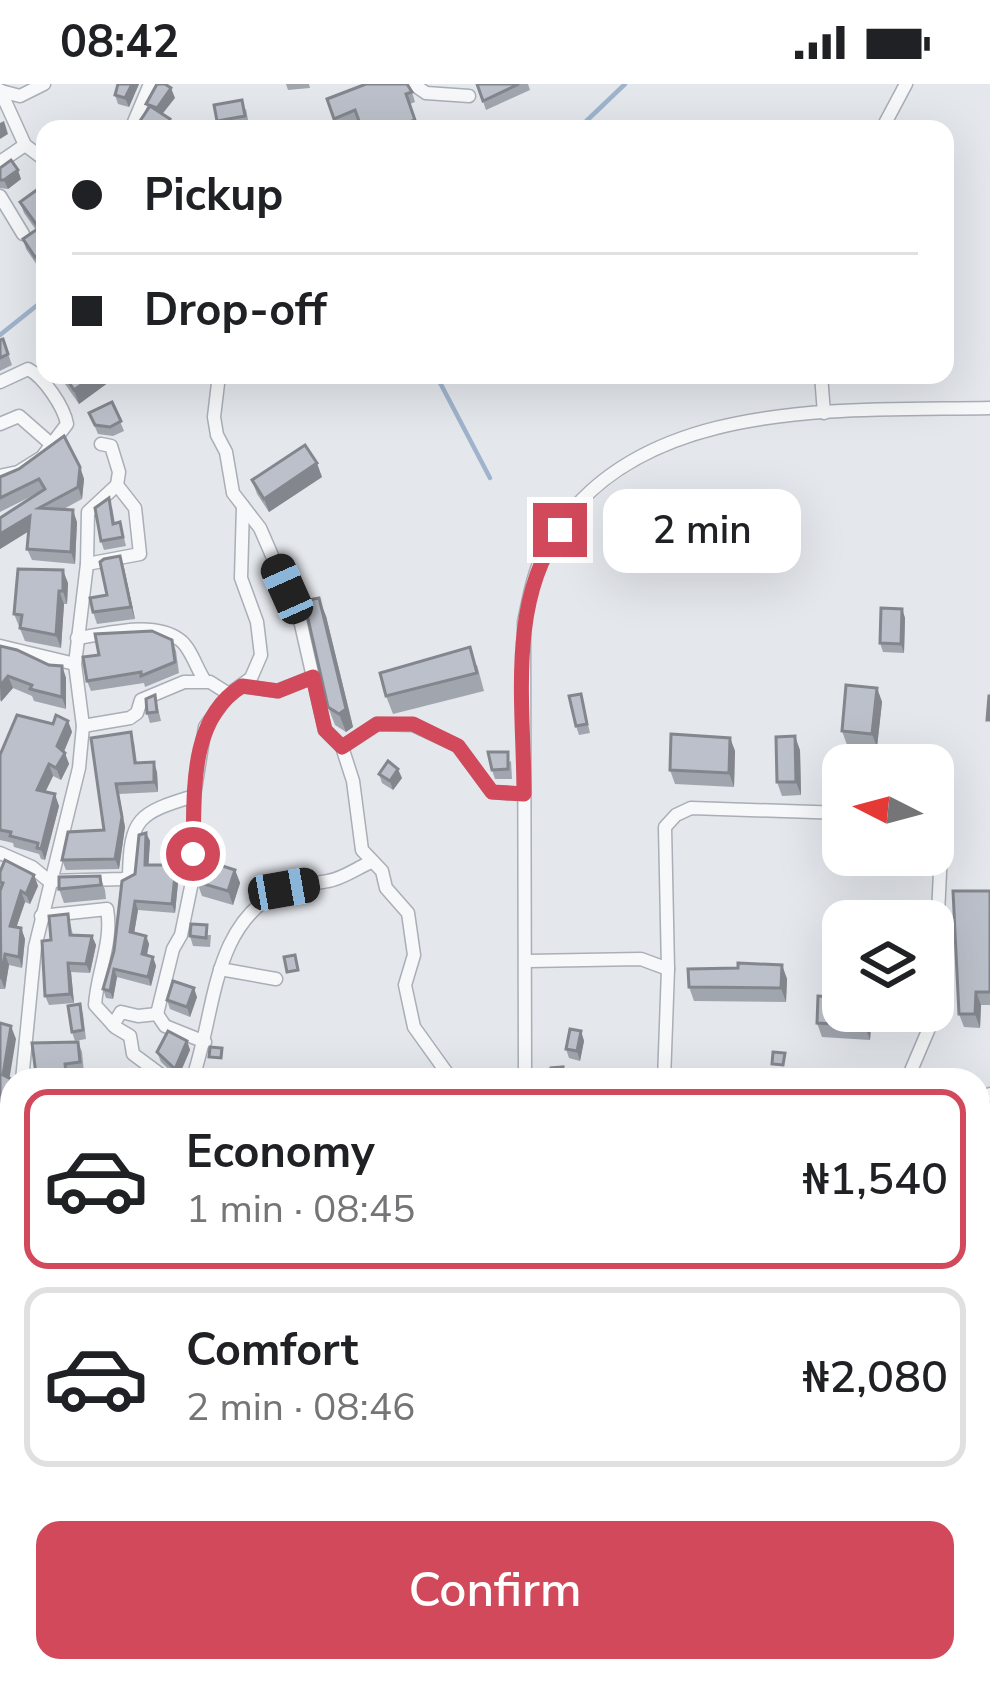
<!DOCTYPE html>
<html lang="en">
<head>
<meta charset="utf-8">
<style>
  body { margin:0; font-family:"Nunito Sans",sans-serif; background:#f2f2f2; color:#202124; height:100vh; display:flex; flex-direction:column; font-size:45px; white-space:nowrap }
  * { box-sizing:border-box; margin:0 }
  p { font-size:39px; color:#757577 }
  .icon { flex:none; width:66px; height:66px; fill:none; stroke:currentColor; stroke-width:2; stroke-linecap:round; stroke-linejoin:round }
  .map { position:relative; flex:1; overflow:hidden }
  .details { position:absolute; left:0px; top:984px; width:990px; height:615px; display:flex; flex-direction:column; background:#fff; border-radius:36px 36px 0 0; box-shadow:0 12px 48px #0002 }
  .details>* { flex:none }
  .hud { position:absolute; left:36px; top:36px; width:918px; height:264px; border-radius:24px; box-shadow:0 12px 48px #0002; display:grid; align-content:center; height:264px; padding:0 36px; background:#fff }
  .needle { width:78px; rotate:276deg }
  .tools { position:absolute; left:822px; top:660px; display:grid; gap:24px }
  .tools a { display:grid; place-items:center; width:132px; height:132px; border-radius:24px; background:#fff; box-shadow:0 12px 48px #0002; font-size:60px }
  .end { position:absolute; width:54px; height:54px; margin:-27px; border:15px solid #d1495b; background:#fff; box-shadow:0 0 0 6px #fff }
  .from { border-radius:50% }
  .bubble { position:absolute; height:84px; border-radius:24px; background:#fff; box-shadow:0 12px 48px #0002; font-size:39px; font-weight:600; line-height:84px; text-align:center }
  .car { position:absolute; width:36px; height:72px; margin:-36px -18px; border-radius:15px; box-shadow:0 0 9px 3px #0007; background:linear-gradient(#222 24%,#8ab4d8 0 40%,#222 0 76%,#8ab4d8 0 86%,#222 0) }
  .hud b { display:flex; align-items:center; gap:42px; height:114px; font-size:45px }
  .hud b+b { border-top:3px solid #e0e0e0 }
  .hud i { width:30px; height:30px; background:#202124 }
  ul { padding:21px 0 0; list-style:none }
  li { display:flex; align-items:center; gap:36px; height:180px; margin:0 24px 18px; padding:0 12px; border:6px solid #e0e0e0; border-radius:24px }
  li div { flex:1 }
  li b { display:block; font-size:45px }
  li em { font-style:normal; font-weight:600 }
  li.active { border-color:#d1495b }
  li>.icon { width:108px; height:108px; stroke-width:1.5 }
  .cta { display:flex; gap:24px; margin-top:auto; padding:24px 36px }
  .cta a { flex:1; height:138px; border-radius:24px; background:#d1495b; color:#fff; font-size:48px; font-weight:600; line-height:138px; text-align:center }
  .status { display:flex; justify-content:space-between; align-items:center; height:84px; padding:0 60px; background:#fff; direction:ltr }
  .status svg { height:33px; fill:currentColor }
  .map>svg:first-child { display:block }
</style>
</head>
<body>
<div class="status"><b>08:42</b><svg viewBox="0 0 49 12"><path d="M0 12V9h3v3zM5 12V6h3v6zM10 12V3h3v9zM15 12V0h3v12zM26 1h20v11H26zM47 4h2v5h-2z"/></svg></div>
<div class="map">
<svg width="990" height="1597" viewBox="0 0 990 1597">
  <rect width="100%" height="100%" fill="#e4e7ec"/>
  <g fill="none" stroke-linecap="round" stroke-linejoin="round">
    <g stroke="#9fb4cc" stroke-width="4.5">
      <polyline points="578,45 625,0"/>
      <polyline points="0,251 45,215"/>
      <polyline points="436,291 490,394"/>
    </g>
    <g stroke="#a9aeb7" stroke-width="15">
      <g id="minor">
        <polyline points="413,0 426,9 469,12"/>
        <polyline points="0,6 25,61 45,76"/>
        <polyline points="1,7 20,12 44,0"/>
        <polyline points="131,45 150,0"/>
        <polyline points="882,45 906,0"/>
        <polyline points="0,78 25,61"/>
        <polyline points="0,112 23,150"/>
        <polyline points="219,291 214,333 217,351 226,368 233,409 260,444 300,536 325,646 342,663 353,697 362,766 382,787 386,804 408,829 414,871 405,901 414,943 452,996"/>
        <polyline points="821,291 824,329"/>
        <path d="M0 298 28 285C44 293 64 323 67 340L42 373 18 388 0 392"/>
        <polyline points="0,340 19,332 51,360"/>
        <polyline points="87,480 140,470 135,424 117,401 119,388 111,362 101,360"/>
        <path d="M77 554C108 550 153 536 180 556 191 564 197 586 205 597"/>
        <polyline points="0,562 75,580"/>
        <polyline points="242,602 277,607 313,593"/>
        <polyline points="83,642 130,634 137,629 141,616 184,598 210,598 229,610"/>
        <polyline points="342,663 377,640 413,641 458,662 492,708 523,710"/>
        <path d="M0 769 32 783 49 797 123 795 129 793C130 734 138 729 194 712L205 643 229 610 251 594 261 571 257 538 241 494 243 422"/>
        <path d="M41 832 107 825C113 858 97 888 95 921L115 943 130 952 133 970 168 996"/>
        <polyline points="528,877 641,875 668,885 664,996"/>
        <polyline points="220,885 276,895"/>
        <polyline points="668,885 665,743 676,731 691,724 843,729"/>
        <polyline points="157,930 173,865 181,851 192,798 194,712"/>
        <polyline points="157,930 165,942 205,958"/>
        <polyline points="113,941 121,928 138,932 157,930"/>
        <polyline points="22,996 35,863 79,684 83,642 75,580 87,480 88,428 117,401"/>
        <path d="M192 996C216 930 210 841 282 806 295 800 313 800 328 797 342 795 357 784 371 778"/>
        <path d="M525 996 524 538C529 515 533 490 544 468 626 311 841 327 990 324"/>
        <polyline points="907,996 933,935 941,767 933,750"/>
        <polyline points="978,1016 990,1010"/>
        <polyline points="0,1170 6,1153 12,1092"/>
        <polyline points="0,1232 12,1215"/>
        <polyline points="978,1306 990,1306"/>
        <polyline points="0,1340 12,1341"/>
        <polyline points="0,1476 12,1425"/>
        <polyline points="199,1587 212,1597"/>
        <polyline points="707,1587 727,1597"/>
        <polyline points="368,1597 376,1587"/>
        <polyline points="523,1597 528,1587"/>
        <polyline points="738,1597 739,1587"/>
        <polyline points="813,1597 813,1587"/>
      </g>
    </g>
    <g stroke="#a9aeb7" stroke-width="21">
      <g id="secondary">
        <polyline points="978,1473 990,1473"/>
        <polyline points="0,1491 12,1491"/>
      </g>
    </g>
    <polyline stroke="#c2c5cb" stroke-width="3" stroke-dasharray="9 9" stroke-linecap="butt" points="39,1587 41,1597"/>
    <use href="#minor" stroke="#f7f8fa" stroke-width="12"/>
    <use href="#secondary" stroke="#fff" stroke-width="18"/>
  </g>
  <g fill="#a1a5ae">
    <polygon points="118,0 139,0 129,23 118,20 115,11"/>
    <polygon points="286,0 309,0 310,4 288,6"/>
    <polygon points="477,0 528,0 530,6 486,26"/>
    <polygon points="412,8 415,18 410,20 419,45 362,45 359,37 338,45 327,15"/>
    <polygon points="246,25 249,41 220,45 217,37"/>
    <polygon points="0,84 21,95 8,105 0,104"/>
    <polygon points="45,100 45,180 39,184 26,165 23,155 36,146 24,129 20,118"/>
    <polygon points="3,255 12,281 0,287 0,256"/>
    <polygon points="62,291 106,291 109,298 79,320 65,300"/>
    <polygon points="112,318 124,347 113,352 98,350 89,329"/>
    <polygon points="80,383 84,395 82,415 62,426 77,438 75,480 32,476 27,465 29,447 0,465 0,434 38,409 0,428 0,393"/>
    <polygon points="322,393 269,428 257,410 252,396"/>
    <polygon points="112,423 115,439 120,438 126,462 104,466 101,457"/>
    <polygon points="124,484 135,535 97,540 93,528"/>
    <polygon points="68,499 67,520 64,520 61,564 25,557 14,530"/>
    <polygon points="902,525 905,534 904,569 883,568 880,559"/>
    <polygon points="326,532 353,643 346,648 335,641 328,623"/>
    <polygon points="172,556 176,567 179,589 145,603 144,599 91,607 87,597"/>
    <polygon points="0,562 49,581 62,582 66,594 66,625 34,617 32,612 13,604 0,617"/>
    <polygon points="477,581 484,607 393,630 386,612"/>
    <polygon points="877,604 882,618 877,663 847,661 842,647"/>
    <polygon points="581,610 590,649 579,651 576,642"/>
    <polygon points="155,611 161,637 150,639 147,629"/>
    <polygon points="68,637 72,648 64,668 69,680 61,696 53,692 45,708 59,722 45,776 41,775 39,770 14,763 13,759 0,756 0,671 53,640"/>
    <polygon points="91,654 134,658 137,679 157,688 158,708 119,710 125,743 119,785 66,786 62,776 104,746"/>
    <polygon points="730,654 735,667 734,703 675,700 670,686"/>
    <polygon points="800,666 801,711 782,712 777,698"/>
    <polygon points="511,677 512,695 495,695 492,686"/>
    <polygon points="379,690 402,694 393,706 382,699"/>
    <polygon points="146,749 150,757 148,781 179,789 175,829 138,826 134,849 146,852 149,860 147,872 153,873 156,882 151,902 117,893 113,915 106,914 103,905"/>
    <polygon points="826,770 923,771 923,781 876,784 830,781"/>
    <polygon points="235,786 240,799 233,821 202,812 197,798"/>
    <polygon points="0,788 34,791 38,802 30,820 25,818 16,844 21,844 25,855 22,884 9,881 5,905 0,905"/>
    <polygon points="100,792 105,806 106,815 64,819 59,805"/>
    <polygon points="990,807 990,921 981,921 980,944 964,943 959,930"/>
    <polygon points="68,830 73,851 92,852 96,861 90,889 71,888 74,919 49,921 45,912 51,856"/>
    <polygon points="211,851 210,863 193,862 190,852"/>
    <polygon points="782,881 787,895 786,918 694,917 689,903 738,884"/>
    <polygon points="197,913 190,933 170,925 167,916"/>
    <polygon points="80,920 83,930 86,955 75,957 72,948"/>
    <polygon points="872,929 870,956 822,953 817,939"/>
    <polygon points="581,947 584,957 580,977 569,974 566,965"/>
    <polygon points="187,957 190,966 178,994 161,978 157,968"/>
    <polygon points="78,958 82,968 84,989 69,990 70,996 28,996"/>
    <polygon points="978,1190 989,1229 978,1231"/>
    <polygon points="12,1220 12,1306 11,1312 2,1311 1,1317 0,1237"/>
    <polygon points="978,1488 990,1489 990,1530 978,1529"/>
    <polygon points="144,1587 194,1587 205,1595 213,1594 217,1587 253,1587 244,1597 139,1597 145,1590"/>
    <polygon points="403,1587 450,1587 416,1596 404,1591"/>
    <polygon points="747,1587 792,1587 790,1597 776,1597 749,1591"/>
    <polygon points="902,1587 962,1587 960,1597 898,1597"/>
    <polygon points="309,1588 337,1597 312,1597"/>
  </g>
  <g fill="#83868d">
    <polygon points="132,0 139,0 129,23 125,14"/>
    <polygon points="171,4 175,14 160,33 157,24"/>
    <polygon points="4,37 8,50 0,55 0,39"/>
    <polygon points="18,86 21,95 8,105 4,96"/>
    <polygon points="45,167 45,180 39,184 35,173"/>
    <polygon points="95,291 106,291 109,298 79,320 74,306"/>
    <polygon points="317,379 322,393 269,428 264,415"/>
    <polygon points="80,383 84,395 82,415 78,403"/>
    <polygon points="73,426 77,438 75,480 71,468"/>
    <polygon points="30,432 34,444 0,465 0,450"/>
    <polygon points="120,472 124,484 135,535 131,523"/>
    <polygon points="63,486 68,499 67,520 63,507"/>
    <polygon points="59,507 64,520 61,564 56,551"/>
    <polygon points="319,514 326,532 353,643 346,648 339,630"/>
    <polygon points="902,525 905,534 904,569 901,560"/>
    <polygon points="62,582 66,594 66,625 62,613"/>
    <polygon points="8,592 13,604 1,618 0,602"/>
    <polygon points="877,604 882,618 877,663 872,650"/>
    <polygon points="68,637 72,648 61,674 57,662"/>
    <polygon points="795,652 800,666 801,711 796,698"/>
    <polygon points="730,654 735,667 734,703 729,689"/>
    <polygon points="65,669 69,680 61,696 56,684"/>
    <polygon points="154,678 157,688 158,708 154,698"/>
    <polygon points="49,680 53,692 41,717 37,706"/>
    <polygon points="398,685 402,694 393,706 390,697"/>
    <polygon points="116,700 125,743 119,785 115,775"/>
    <polygon points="55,710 59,722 45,776 41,765"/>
    <polygon points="146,749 150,757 148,790 145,781"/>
    <polygon points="176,781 179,789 175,829 172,820"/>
    <polygon points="235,786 240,799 233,821 228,807"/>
    <polygon points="34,791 38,802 30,820 26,810"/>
    <polygon points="21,807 25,818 13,853 10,842"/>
    <polygon points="135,817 138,826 133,856 130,848"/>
    <polygon points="21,844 25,855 22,884 19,873"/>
    <polygon points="92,852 96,861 90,889 86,880"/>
    <polygon points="146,852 149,860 145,879 142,870"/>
    <polygon points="5,870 9,881 5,905 1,895"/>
    <polygon points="153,873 156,882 151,902 148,893"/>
    <polygon points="68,879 71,888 74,919 70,910"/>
    <polygon points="782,881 787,895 786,918 781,904"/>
    <polygon points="114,885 117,893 113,915 110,907"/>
    <polygon points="194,904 197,913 190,933 187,923"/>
    <polygon points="976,908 981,921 980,944 975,930"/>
    <polygon points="866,927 872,929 870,956 865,942"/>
    <polygon points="11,942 16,955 8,1003 3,991"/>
    <polygon points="581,947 584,957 580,977 577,967"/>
    <polygon points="187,957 190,966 178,994 175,985"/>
    <polygon points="11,995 12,1015 7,1028 9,1036 0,1070 0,1021"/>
    <polygon points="0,1075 4,1086 0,1098"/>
    <polygon points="12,1184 12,1200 9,1204 5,1194"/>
    <polygon points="12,1267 12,1306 11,1312 7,1301"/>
    <polygon points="0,1350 3,1358 0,1381"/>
    <polygon points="4,1389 8,1400 0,1432 0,1404"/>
    <polygon points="236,1587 253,1587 244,1597 239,1597"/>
    <polygon points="332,1587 342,1587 337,1597 328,1597"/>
    <polygon points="440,1587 450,1587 445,1597 435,1597"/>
    <polygon points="549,1587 564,1587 557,1597 542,1597"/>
    <polygon points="610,1587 620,1587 621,1589 615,1597 602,1597"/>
    <polygon points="877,1587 883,1587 881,1597 875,1597"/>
    <polygon points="956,1587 962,1587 960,1597 957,1597"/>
  </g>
  <g fill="#bbc0ca" stroke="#83868d" stroke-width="3">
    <polygon points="118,0 132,0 125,14 115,11"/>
    <polygon points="157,0 165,0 171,4 157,24 146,20"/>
    <polygon points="366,0 407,0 412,8 406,10 415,36 389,45 362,45 355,26 334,35 327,15"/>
    <polygon points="477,0 519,0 483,17"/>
    <polygon points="242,16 245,32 217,37 214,21"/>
    <polygon points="150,22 170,35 164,45 136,43"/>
    <polygon points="11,76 18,86 4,96 0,96 0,84"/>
    <polygon points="45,100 45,127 40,130 45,137 45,167 35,173 23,155 39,144 20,118"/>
    <polygon points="3,255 8,270 0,274 0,256"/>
    <polygon points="64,291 95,291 74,306"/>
    <polygon points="112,318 121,337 110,343 95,341 89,329"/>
    <polygon points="64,352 80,383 78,403 39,424 73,426 71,468 27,465 30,432 0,450 0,434 45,405 39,395 0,414 0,393 19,385"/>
    <polygon points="305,361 317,379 264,415 252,396"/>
    <polygon points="109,414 113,440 120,438 123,453 101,457 95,424"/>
    <polygon points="120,472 131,523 93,528 90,514 107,511 100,478 104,475"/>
    <polygon points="18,485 63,486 63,507 59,507 56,551 20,544 22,531 14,530"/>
    <polygon points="319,514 346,625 339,630 328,623 304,517"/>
    <polygon points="881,524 902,525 901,560 880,559"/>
    <polygon points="152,547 172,556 175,578 141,592 141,588 87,597 83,573 99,571 95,550"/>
    <polygon points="0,562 17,566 49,581 62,582 62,613 30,605 32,601 8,592 0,602"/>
    <polygon points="470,563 477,589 386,612 380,589"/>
    <polygon points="846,601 877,604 872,650 842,647"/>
    <polygon points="581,610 587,640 576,642 569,612"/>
    <polygon points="155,611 157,628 147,629 146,615"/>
    <polygon points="989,612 990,612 990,636 987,636"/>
    <polygon points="17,631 53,640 56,631 68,637 57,662 65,669 56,684 49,680 37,706 55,710 41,765 37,764 38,759 10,752 11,748 0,746 0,671"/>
    <polygon points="131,648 135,679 154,678 154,698 116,700 122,733 115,775 62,776 68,748 104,746 91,654"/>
    <polygon points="671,650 730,654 729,689 670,686"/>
    <polygon points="795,652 796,698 777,698 776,653"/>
    <polygon points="488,668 508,668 508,685 492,686"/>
    <polygon points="388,677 398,685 390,697 379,690"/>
    <polygon points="826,732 843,734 843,771 911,771 872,774 826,770"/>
    <polygon points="146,749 145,781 176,781 172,820 135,817 130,848 146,852 142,870 153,873 148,893 114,885 110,907 103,905 114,867 122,797 135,790 139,751"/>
    <polygon points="5,776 34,791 26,810 21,807 10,842 21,844 19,873 5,870 1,895 0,807 3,799 0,798 0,788"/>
    <polygon points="204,776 235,786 228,807 197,798"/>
    <polygon points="100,792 101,801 59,805 59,793"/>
    <polygon points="953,807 990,807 990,908 976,908 975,930 959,930"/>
    <polygon points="68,830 70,851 92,852 86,880 68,879 70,910 45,912 42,857 51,856 49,832"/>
    <polygon points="191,840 207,841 206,854 190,852"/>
    <polygon points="295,871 298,886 287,888 284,873"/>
    <polygon points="738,879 782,881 781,904 689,903 688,885 738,884"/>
    <polygon points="173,897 194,904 187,923 167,916"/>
    <polygon points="818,912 843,914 843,927 866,927 865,942 817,939"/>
    <polygon points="80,920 83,946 72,948 68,922"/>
    <polygon points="0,939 11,942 3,991 11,995 0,1021"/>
    <polygon points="570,945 581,947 577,967 566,965"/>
    <polygon points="168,947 187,957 175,985 157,968"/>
    <polygon points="78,958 80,978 65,980 67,996 28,996 28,991 36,990 32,959"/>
    <polygon points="210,963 222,964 221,974 209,973"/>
    <polygon points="773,968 785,969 783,981 772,980"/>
    <polygon points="563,983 563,993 551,994 551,984"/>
    <polygon points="915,988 927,988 927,996 906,996"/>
    <polygon points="0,1021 5,1023 0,1042"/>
    <polygon points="12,1146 12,1184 5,1194"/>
    <polygon points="978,1194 984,1215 978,1216"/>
    <polygon points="10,1219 12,1220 12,1267 7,1301 0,1300 0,1237 3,1228"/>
    <rect x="978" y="1390" width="5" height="11"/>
    <polygon points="978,1488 990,1489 990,1518 978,1517"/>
    <polygon points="12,1550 12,1587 23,1587 22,1590 26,1591 24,1597 0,1597 0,1583 3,1584"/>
    <polygon points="51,1587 92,1587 116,1597 47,1597"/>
    <polygon points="149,1587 194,1587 205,1595 213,1594 217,1587 234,1591 229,1597 138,1597"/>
    <polygon points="309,1587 332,1587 328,1596"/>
    <polygon points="419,1587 440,1587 435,1597 415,1597 422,1588"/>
    <polygon points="528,1587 549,1587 542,1597 530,1597 534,1591"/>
    <polygon points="583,1587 610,1587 602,1597 577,1597"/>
    <polygon points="852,1587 877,1587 875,1597 851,1597"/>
    <polygon points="902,1587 956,1587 955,1592 924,1588 920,1597 898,1597"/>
    <polygon points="304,1588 310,1597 291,1597"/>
    <polygon points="260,1590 265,1597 250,1597"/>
  </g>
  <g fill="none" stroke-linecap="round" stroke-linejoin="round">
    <path stroke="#d1495b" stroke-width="15" d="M193 770C195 713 187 636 242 602L278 607 313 593 325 646 342 663 377 640H413L458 662 492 708 524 710C524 623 507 520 560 446"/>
  </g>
</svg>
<div class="tools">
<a><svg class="needle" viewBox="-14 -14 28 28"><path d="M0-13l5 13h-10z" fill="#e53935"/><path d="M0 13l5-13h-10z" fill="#757577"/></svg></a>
<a><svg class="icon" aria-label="layers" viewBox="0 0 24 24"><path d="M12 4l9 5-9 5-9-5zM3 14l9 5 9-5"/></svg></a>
</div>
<i class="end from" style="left:193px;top:770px"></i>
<i class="end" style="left:560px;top:446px"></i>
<div class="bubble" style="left:603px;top:405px;width:198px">2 min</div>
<i class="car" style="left:287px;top:505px;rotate:336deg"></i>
<i class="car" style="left:284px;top:805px;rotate:80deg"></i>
<div class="hud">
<b><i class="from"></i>Pickup</b>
<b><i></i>Drop-off</b>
</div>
<section class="details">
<ul>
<li class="active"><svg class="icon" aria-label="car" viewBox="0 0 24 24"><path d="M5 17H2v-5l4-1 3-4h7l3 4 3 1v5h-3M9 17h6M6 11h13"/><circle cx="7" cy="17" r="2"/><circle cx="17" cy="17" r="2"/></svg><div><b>Economy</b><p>1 min · 08:45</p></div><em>₦1,540</em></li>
<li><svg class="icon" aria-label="car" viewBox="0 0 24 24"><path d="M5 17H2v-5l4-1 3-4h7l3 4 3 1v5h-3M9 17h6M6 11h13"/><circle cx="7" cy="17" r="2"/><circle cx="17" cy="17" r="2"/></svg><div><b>Comfort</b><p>2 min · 08:46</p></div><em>₦2,080</em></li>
</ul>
<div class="cta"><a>Confirm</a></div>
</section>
</div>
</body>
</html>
